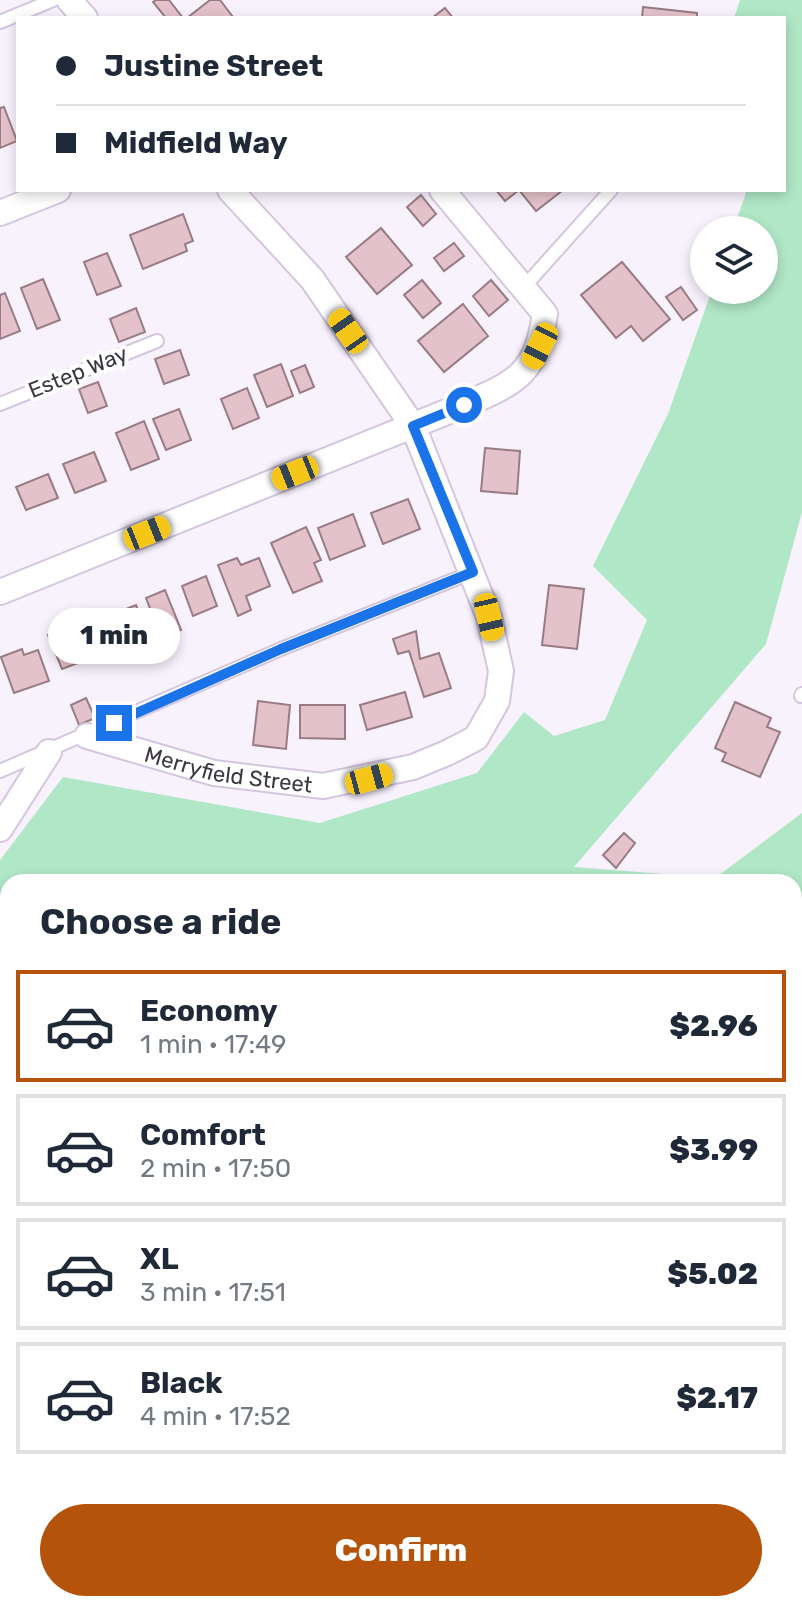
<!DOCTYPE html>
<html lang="en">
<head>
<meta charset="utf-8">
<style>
  body { margin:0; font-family:Rubik,sans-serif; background:#f2f2f3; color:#1f2937; height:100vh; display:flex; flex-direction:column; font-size:30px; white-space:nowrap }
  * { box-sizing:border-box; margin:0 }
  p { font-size:26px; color:#747a83 }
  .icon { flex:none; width:44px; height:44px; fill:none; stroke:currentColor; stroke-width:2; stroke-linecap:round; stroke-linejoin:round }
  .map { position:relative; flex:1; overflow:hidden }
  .panel { position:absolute; left:0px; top:874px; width:802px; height:738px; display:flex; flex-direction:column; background:#fff; border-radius:24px 24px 0 0; box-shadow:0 4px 12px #0003 }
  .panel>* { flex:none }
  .banner { position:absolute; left:16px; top:16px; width:770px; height:176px; border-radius:0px; box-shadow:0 4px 12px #0003; display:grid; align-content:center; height:176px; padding:0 40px; background:#fff }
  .buttons { position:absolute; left:690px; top:216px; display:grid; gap:16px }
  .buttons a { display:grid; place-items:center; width:88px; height:88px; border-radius:50%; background:#fff; box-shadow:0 4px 12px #0003; font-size:40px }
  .end { position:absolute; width:36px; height:36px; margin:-18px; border:10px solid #1a73e8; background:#fff; box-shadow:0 0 0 4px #fff }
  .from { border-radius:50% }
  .bubble { position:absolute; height:56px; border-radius:28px; background:#fff; box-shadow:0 4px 12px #0003; font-size:26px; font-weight:800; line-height:56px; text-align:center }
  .car { position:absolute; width:24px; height:48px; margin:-24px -12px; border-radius:10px; box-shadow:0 0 6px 2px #0007; background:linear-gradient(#f5c518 24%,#345 0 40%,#f5c518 0 76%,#345 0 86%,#f5c518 0) }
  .banner b { display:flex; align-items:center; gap:28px; height:76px; font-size:30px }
  .banner b+b { border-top:2px solid #e0e1e3 }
  .banner i { width:20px; height:20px; background:#1f2937 }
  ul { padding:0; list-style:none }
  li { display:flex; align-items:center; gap:24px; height:112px; margin:0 16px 12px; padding:0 24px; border:4px solid #e0e1e3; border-radius:0px }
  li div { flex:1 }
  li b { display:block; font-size:30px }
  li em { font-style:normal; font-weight:800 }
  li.selected { border-color:#b45309 }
  li>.icon { width:72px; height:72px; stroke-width:1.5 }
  h2 { padding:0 40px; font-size:36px; line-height:96px }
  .primary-button { display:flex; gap:16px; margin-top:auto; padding:16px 40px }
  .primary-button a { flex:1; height:92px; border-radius:48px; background:#b45309; color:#fff; font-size:32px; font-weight:800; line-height:92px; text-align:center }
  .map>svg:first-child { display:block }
</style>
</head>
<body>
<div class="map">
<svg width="802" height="1611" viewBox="0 0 802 1611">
  <rect width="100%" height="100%" fill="#f8f2fd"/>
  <g fill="#b0e7c6">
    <polygon points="740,0 802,0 802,512 766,644 574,867 715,878 802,813 802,981 794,984 794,882 8,882 8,1604 494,1604 495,1611 0,1611 0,860 63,777 320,823 477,773 524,712 554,736 605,720 647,620 593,566 668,414 712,290 764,290 764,230 733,230 746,193 743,190 784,190 784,18 734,18"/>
    <polygon points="802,1168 802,1333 794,1333 794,1169"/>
    <polygon points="794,1370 802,1391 802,1486 794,1496"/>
  </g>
  <g fill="#e4c2cb" stroke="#997b83" stroke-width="2">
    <polygon points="156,0 169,0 183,18 166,18 153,2"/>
    <polygon points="210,0 220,0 233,17 187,18"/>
    <polygon points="643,7 697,13 697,18 642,18"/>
    <polygon points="445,8 453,18 432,18"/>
    <polygon points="4,107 17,141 0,148 0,108"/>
    <polygon points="496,190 519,190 505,201"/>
    <polygon points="519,190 563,190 536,211"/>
    <polygon points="421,195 436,214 423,226 407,207"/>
    <polygon points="183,214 193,241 185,244 187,251 143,269 130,235"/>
    <polygon points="381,228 412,265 377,294 346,257"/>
    <polygon points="454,243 464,256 444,271 434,258"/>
    <polygon points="107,253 121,286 97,295 84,262"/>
    <polygon points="622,262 670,319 643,341 631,326 616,338 581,295"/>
    <polygon points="43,279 60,320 37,329 21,288"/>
    <polygon points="422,280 441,303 423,318 404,295"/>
    <polygon points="491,280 508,300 489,316 473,296"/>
    <polygon points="681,287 697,310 683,320 666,297"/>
    <polygon points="5,293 20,331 0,339 0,295"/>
    <polygon points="463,304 488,336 444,372 418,341"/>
    <polygon points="136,308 145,332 119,342 110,319"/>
    <polygon points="180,350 189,375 164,384 155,359"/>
    <polygon points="281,364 293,396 267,407 254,375"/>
    <polygon points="305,365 314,387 300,393 291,371"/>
    <polygon points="98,382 107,406 88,413 79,389"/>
    <polygon points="247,388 259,418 233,429 221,399"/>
    <polygon points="179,409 191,440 166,450 153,419"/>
    <polygon points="144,421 159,459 131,470 116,433"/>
    <polygon points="485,448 520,451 517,494 481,491"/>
    <polygon points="94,452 106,481 75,493 63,464"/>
    <polygon points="48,474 58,498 26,510 16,487"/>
    <polygon points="408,499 420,529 383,544 371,513"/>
    <polygon points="353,514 365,546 330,560 318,528"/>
    <polygon points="306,527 321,560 314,563 322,581 293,593 271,543"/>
    <polygon points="237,558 241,565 259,558 270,586 246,596 251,610 238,616 218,565"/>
    <polygon points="206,576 217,606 193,616 182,586"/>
    <polygon points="549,585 584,589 577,649 542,645"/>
    <polygon points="165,590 181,630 161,637 146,598"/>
    <polygon points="136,605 150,640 112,655 98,620"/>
    <polygon points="80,622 94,657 62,669 48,635"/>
    <polygon points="416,631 420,659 439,653 451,688 424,697 409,651 398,654 393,639"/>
    <polygon points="22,649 24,655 38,650 49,681 14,693 1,657"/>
    <polygon points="405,692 412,717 367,730 360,705"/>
    <polygon points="86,698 95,718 79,725 71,705"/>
    <polygon points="258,701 290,705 286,749 253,745"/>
    <polygon points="735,702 771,718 767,727 780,732 760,777 722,761 726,753 715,748"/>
    <polygon points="300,705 345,705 345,739 300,738"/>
    <polygon points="624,833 635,843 616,868 603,855"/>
    <polygon points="536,1604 575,1604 572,1611 540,1611"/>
  </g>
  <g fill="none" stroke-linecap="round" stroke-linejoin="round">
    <g stroke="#d4c6e0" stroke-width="16">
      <g id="lane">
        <polyline points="0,22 53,0"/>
        <polyline points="524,287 611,190"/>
        <polyline points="0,404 157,341"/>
        <polyline points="801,696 802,694"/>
        <polyline points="0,771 281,649 473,572"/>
      </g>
    </g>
    <g stroke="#d4c6e0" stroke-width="28">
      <g id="street">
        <polyline points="69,0 85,18"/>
        <polyline points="0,213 58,190"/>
        <path d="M0 592 464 405C517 382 536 374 545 314L442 190"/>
        <path id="s1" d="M87 736 214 773 323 786 413 767 447 753 476 738 497 701 501 671 489 617 413 426 312 279 230 190"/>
        <polyline points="0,829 49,752"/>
        <polyline points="794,987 802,984"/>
      </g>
    </g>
    <use href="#lane" stroke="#fff" stroke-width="12"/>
    <use href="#street" stroke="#fff" stroke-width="24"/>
  </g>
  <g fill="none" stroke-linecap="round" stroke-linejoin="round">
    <polyline stroke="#1a73e8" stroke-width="10" points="114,723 281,649 473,572 413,426 464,405"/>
  </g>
  <g text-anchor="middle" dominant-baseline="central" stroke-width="8" stroke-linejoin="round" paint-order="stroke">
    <g font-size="22" fill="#3c3741" stroke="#fff">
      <text transform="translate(78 372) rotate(-22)">Estep Way</text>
      <text stroke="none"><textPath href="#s1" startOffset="146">Merryfield Street</textPath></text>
    </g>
  </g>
</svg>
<div class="buttons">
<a><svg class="icon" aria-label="layers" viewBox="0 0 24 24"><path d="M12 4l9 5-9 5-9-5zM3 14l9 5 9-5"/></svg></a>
</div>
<i class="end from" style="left:464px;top:405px"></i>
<i class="end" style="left:114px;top:723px"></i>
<div class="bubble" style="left:48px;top:608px;width:132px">1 min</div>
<i class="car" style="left:348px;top:331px;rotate:325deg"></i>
<i class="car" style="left:540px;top:346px;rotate:207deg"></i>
<i class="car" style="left:295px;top:473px;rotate:248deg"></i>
<i class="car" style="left:147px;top:533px;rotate:68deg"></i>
<i class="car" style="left:489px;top:617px;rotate:167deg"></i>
<i class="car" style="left:369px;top:779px;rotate:75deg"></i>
<div class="banner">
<b><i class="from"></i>Justine Street</b>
<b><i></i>Midfield Way</b>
</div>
<section class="panel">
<h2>Choose a ride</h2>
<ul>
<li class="selected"><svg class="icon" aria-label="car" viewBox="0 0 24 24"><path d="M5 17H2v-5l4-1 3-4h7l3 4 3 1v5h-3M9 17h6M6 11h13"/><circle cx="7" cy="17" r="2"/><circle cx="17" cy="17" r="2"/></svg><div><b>Economy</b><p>1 min · 17:49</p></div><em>$2.96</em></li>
<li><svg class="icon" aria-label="car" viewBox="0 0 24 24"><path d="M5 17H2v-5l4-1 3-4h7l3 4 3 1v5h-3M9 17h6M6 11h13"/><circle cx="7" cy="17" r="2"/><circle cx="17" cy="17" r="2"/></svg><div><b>Comfort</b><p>2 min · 17:50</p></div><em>$3.99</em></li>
<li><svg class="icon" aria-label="car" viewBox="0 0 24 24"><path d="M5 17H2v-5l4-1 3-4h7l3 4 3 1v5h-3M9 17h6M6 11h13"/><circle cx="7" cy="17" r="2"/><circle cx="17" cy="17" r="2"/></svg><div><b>XL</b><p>3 min · 17:51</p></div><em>$5.02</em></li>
<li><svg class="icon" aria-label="car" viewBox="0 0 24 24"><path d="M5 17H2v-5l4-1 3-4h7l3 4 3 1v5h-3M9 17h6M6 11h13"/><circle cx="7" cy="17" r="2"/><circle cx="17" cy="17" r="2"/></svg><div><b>Black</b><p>4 min · 17:52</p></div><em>$2.17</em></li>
</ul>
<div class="primary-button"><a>Confirm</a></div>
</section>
</div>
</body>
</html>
